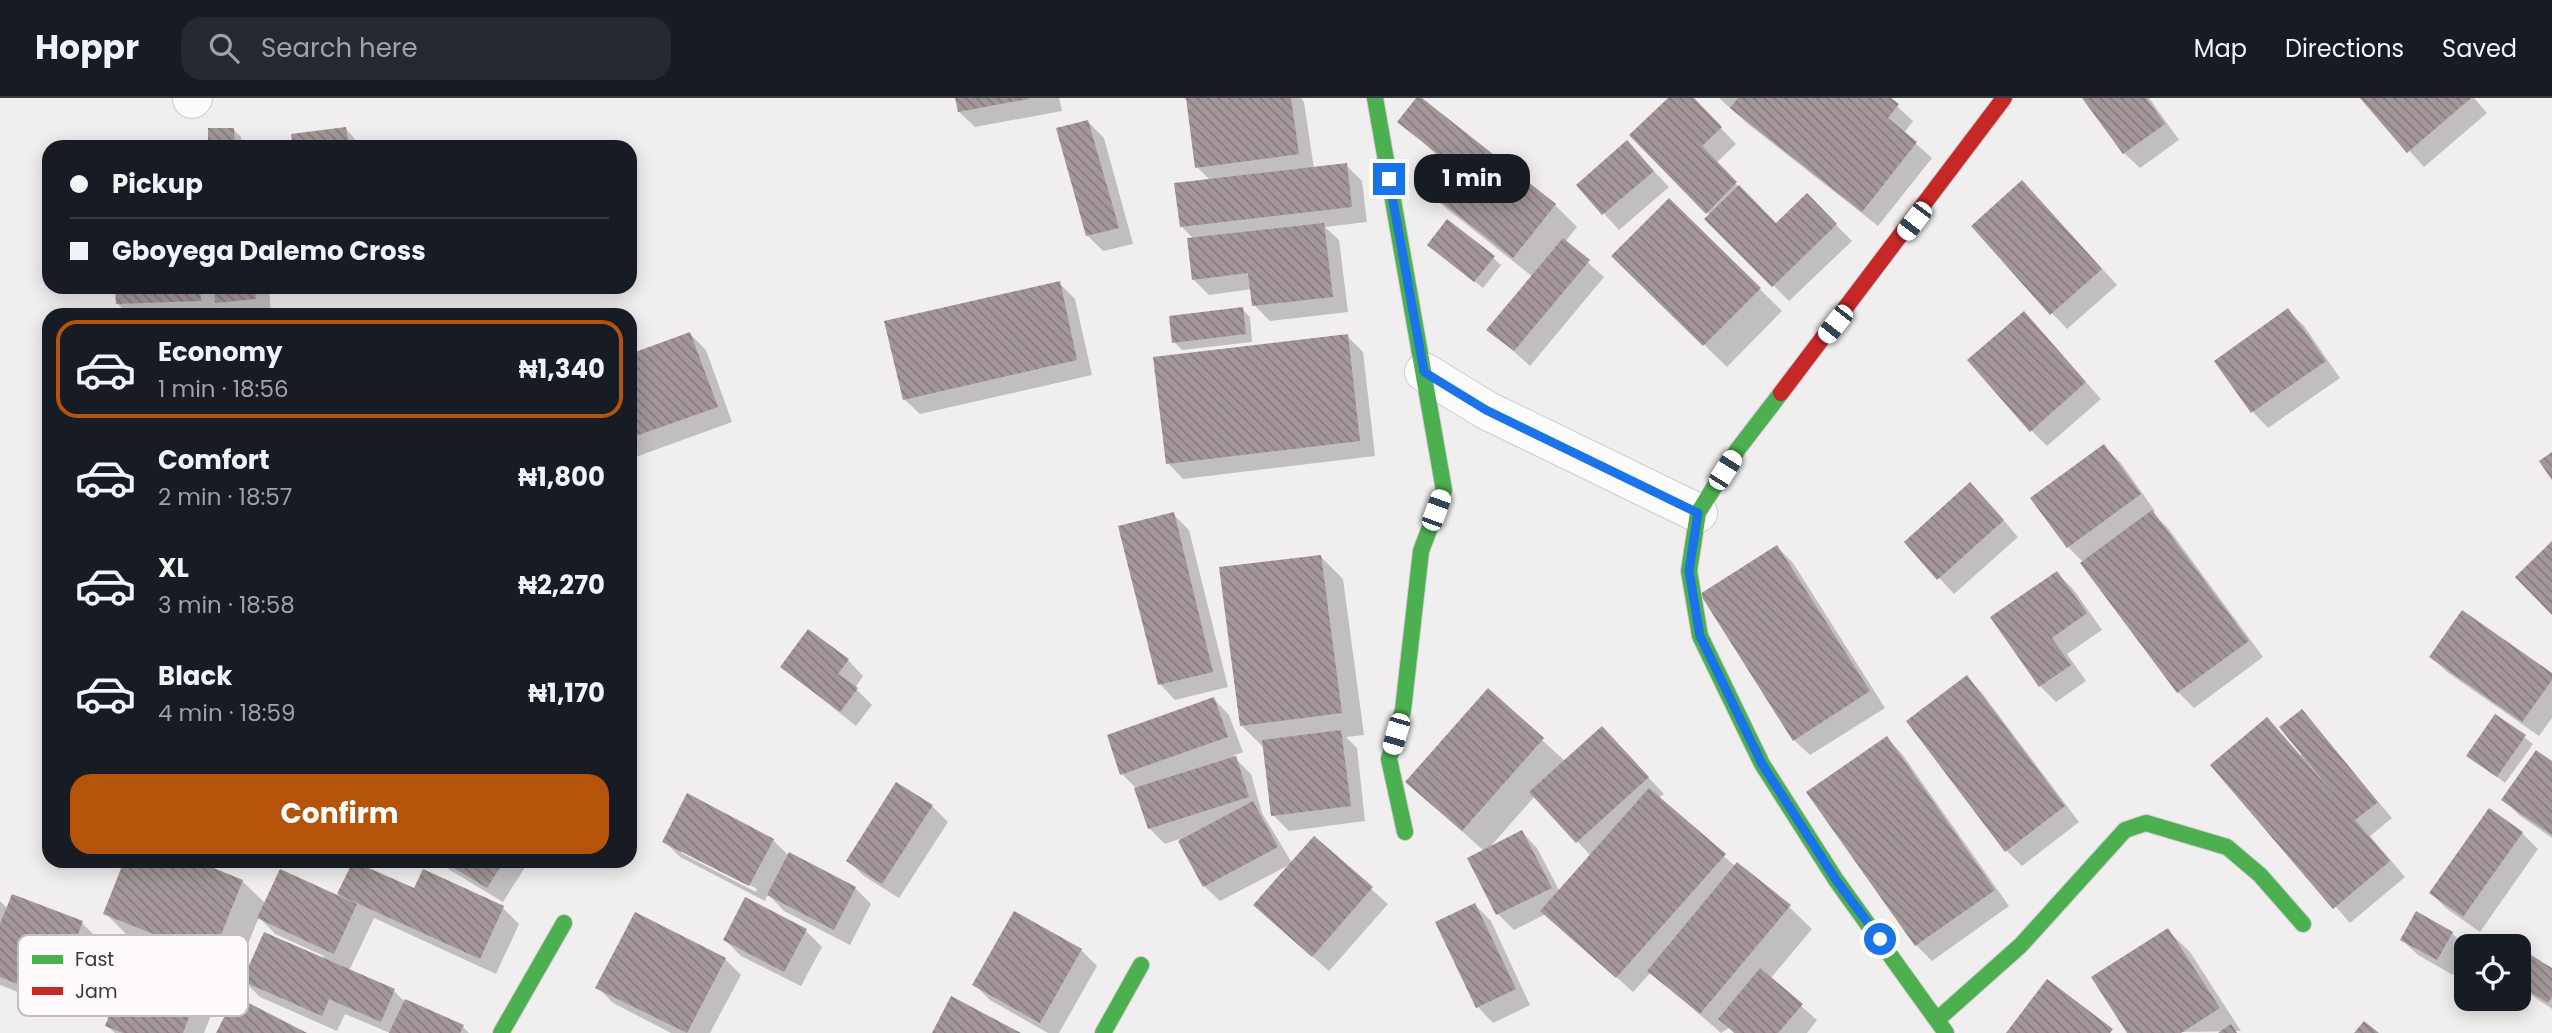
<!DOCTYPE html>
<html lang="en">
<head>
<meta charset="utf-8">
<style>
  body { margin:0; font-family:Poppins,sans-serif; background:#242831; color:#f1f3f6; height:100vh; display:flex; flex-direction:column; font-size:26px; white-space:nowrap }
  * { box-sizing:border-box; margin:0 }
  p { font-size:23px; color:#9ea1a6 }
  .icon { flex:none; width:38px; height:38px; fill:none; stroke:currentColor; stroke-width:2; stroke-linecap:round; stroke-linejoin:round }
  .map { position:relative; flex:1; overflow:hidden }
  .details { position:absolute; left:42px; top:210px; width:595px; height:560px; display:flex; flex-direction:column; background:#171b24; border-radius:21px; box-shadow:0 4px 18px #0003 }
  .details>* { flex:none }
  .banner { position:absolute; left:42px; top:42px; width:595px; height:154px; border-radius:21px; box-shadow:0 4px 18px #0003; display:grid; align-content:center; height:154px; padding:0 28px; background:#171b24 }
  .controls { position:absolute; left:2454px; top:836px; display:grid; gap:14px }
  .controls a { display:grid; place-items:center; width:77px; height:77px; border-radius:14px; background:#171b24; box-shadow:0 4px 18px #0003; font-size:35px }
  .end { position:absolute; width:32px; height:32px; margin:-16px; border:9px solid #1a73e8; background:#fff; box-shadow:0 0 0 4px #fff }
  .from { border-radius:50% }
  .bubble { position:absolute; height:49px; border-radius:21px; background:#171b24; box-shadow:0 4px 18px #0003; font-size:23px; font-weight:700; line-height:49px; text-align:center }
  .car { position:absolute; width:21px; height:42px; margin:-21px -10px; border-radius:9px; box-shadow:0 0 5px 2px #0007; background:linear-gradient(#fff 24%,#345 0 40%,#fff 0 76%,#345 0 86%,#fff 0) }
  .banner b { display:flex; align-items:center; gap:24px; height:66px; font-size:26px }
  .banner b+b { border-top:2px solid #363941 }
  .banner i { width:18px; height:18px; background:#f1f3f6 }
  ul { padding:12px 0 0; list-style:none }
  li { display:flex; align-items:center; gap:21px; height:98px; margin:0 14px 10px; padding:0 14px; border:4px solid transparent; border-radius:21px }
  li div { flex:1 }
  li b { display:block; font-size:26px }
  li em { font-style:normal; font-weight:700 }
  li.selected { border-color:#b45309 }
  li>.icon { width:63px; height:63px; stroke-width:1.5 }
  .primary-button { display:flex; gap:14px; margin-top:auto; padding:14px 28px }
  .primary-button a { flex:1; height:80px; border-radius:21px; background:#b45309; color:#fff; font-size:28px; font-weight:700; line-height:80px; text-align:center }
  header { display:flex; align-items:center; gap:42px; box-sizing:border-box; height:98px; padding:0 35px; background:#171b24; border-bottom:2px solid #363941 }
  header strong { font-size:33px }
  nav { display:flex; gap:38px; margin-inline-start:auto; font-size:24px }
  .search { width:490px; height:63px; background:#242831; display:flex; align-items:center; gap:18px; box-sizing:border-box; padding:0 24px; border-radius:21px; color:#9ea1a6; font-size:26px }
  .map>svg:first-child { display:block }
</style>
</head>
<body>
<header>
<strong>Hoppr</strong>
<div class="search"><svg class="icon" aria-label="search" viewBox="0 0 24 24"><circle cx="10" cy="10" r="6"/><path d="M15 15l6 6"/></svg>Search here</div>
<nav><a>Map</a><a>Directions</a><a>Saved</a></nav>
</header>
<div class="map">
<svg width="2552" height="935" viewBox="0 0 2552 935">
  <defs>
    <pattern id="building-back-hatch" width="6" height="6" patternUnits="userSpaceOnUse" patternTransform="scale(1.75)"><rect width="6" height="6" fill="#a39799"/><path d="M-1 5l2 2M0 0l6 6M5-1l2 2" fill="none" stroke="#867c7e"/></pattern>
  </defs>
  <rect width="100%" height="100%" fill="#f1eeef"/>
  <g fill="#0003" fill-rule="evenodd">
    <polygon points="957,0 1059,0 1062,13 975,29 959,14"/>
    <polygon points="1184,0 1301,0 1304,4 1314,71 1346,67 1362,83 1367,124 1325,129 1339,142 1348,214 1270,223 1254,207 1252,191 1209,197 1193,181 1194,141 1181,128 1211,83 1197,69 1188,4"/>
    <polygon points="1419,0 1555,107 1577,129 1565,144 1604,179 1530,268 1489,231 1533,179 1442,107 1420,85 1440,60 1400,23"/>
    <polygon points="1670,0 1692,0 1736,46 1716,65 1776,127 1807,98 1852,143 1789,203 1707,121 1710,117 1632,37"/>
    <polygon points="1719,0 1888,0 1913,23 1904,35 1932,60 1878,128 1748,26"/>
    <polygon points="2084,0 2149,0 2179,42 2140,70 2124,55"/>
    <polygon points="2362,0 2474,0 2487,15 2424,69"/>
    <polygon points="1088,24 1104,40 1133,146 1103,153 1088,138"/>
    <polygon points="233,31 241,39 242,49 210,49"/>
    <polygon points="346,31 362,49 295,49"/>
    <polygon points="1627,45 1669,89 1619,132 1578,87"/>
    <polygon points="2038,100 2117,187 2067,231 2052,215"/>
    <polygon points="1669,102 1782,213 1727,269 1614,158"/>
    <polygon points="1437,154 1493,160 1501,167 1483,190"/>
    <polygon points="1059,185 1075,201 1092,277 920,316 904,301"/>
    <polygon points="117,189 269,189 271,216 230,217 222,209 222,217 129,217 118,206"/>
    <polygon points="1242,211 1250,219 1252,244 1182,252 1174,244"/>
    <polygon points="2288,212 2304,228 2340,280 2268,330 2253,314 2217,264"/>
    <polygon points="2039,231 2101,301 2047,348 2031,332"/>
    <polygon points="690,236 706,252 732,324 630,361 630,258"/>
    <polygon points="1347,238 1363,254 1375,358 1183,381 1168,365"/>
    <polygon points="2104,349 2120,364 2155,413 2152,415 2168,430 2263,559 2194,610 2178,594 2083,464 2068,449"/>
    <polygon points="1986,402 2018,439 1954,496 1906,444"/>
    <polygon points="1173,416 1189,432 1228,589 1175,602 1160,586"/>
    <polygon points="1777,449 1793,465 1885,610 1810,657 1794,642"/>
    <polygon points="1321,459 1343,481 1364,637 1346,639 1357,650 1365,723 1289,733 1273,717 1264,650 1241,627"/>
    <polygon points="2057,475 2073,491 2102,532 2067,556 2086,583 2056,604 2040,588"/>
    <polygon points="2431,558 2552,577 2552,620 2539,638 2447,574"/>
    <polygon points="848,562 863,578 855,590 872,607 856,628 782,569"/>
    <polygon points="1966,580 1982,595 2079,724 2022,768 2006,752"/>
    <path d="M1488 593 1565 663 1617 646 1664 696 1658 701 1735 768 1789 809 1812 831 1770 881 1817 922 1807 935H1734L1729 930 1721 935 1651 874 1633 894 1546 816 1514 832 1498 816 1469 760 1484 753 1407 684ZM1535 698 1591 758 1560 794 1537 750 1522 734 1489 750Z"/>
    <polygon points="1214,601 1229,617 1243,654 1233,658 1251,676 1262,715 1292,765 1314,740 1388,806 1329,873 1271,822 1291,766 1220,803 1204,788 1179,741 1165,746 1149,730 1137,691 1122,676"/>
    <polygon points="2301,613 2392,720 2370,738 2405,779 2350,825 2212,667 2267,621 2301,658"/>
    <polygon points="2496,618 2533,646 2505,685 2468,657"/>
    <polygon points="1887,640 1902,656 2009,808 1932,863 1916,847"/>
    <polygon points="2552,665 2552,740 2519,717 2503,701"/>
    <polygon points="932,708 948,724 899,800 864,778 848,763"/>
    <polygon points="2490,713 2522,735 2538,751 2480,834 2447,811 2431,795"/>
    <path d="M773 742 789 758 855 790 871 806 850 847 784 813 768 796 765 803 680 759 664 743ZM681 751 757 791 756 794 681 755Z"/>
    <polygon points="126,763 192,763 242,783 266,806 338,799 354,764 414,792 423,773 503,810 519,826 496,876 374,820 349,873 394,893 405,904 463,929 469,935 390,935 345,916 337,933 260,899 244,883 322,861 324,858 275,836 259,819 234,880 128,838 105,815"/>
    <polygon points="435,763 529,763 503,804"/>
    <polygon points="745,801 806,833 822,849 801,888 741,858 725,842"/>
    <polygon points="0,803 8,811 82,825 98,841 69,914 0,887"/>
    <polygon points="1475,807 1491,823 1530,907 1493,925 1478,909 1437,825"/>
    <polygon points="2167,832 2190,854 2241,933 2129,935"/>
    <polygon points="2452,835 2466,849 2453,877 2418,857 2402,842"/>
    <polygon points="1081,852 1097,868 1059,935 1048,935 990,902 974,886"/>
    <polygon points="2518,860 2552,872 2552,911 2518,888"/>
    <polygon points="725,861 741,877 710,935 671,935 613,905 597,889"/>
    <polygon points="204,878 220,894 204,935 115,935 107,928"/>
  </g>
  <g fill="url(#building-back-hatch)">
    <polygon points="955,0 1028,0 1028,1 958,14"/>
    <polygon points="1186,0 1291,0 1299,56 1195,70"/>
    <polygon points="1416,0 1422,0 1556,106 1513,160 1417,85 1439,57 1397,24"/>
    <polygon points="1668,0 1694,0 1722,29 1702,48 1737,84 1706,116 1629,37"/>
    <polygon points="1738,0 1891,0 1899,6 1888,20 1917,44 1862,114 1730,10"/>
    <polygon points="2082,0 2146,0 2165,26 2123,56"/>
    <polygon points="2360,0 2471,0 2407,55"/>
    <polygon points="1088,22 1119,130 1086,138 1056,30"/>
    <polygon points="346,29 349,49 293,49 291,36"/>
    <polygon points="208,30 234,30 235,49 208,49"/>
    <polygon points="1627,42 1654,73 1602,117 1576,87"/>
    <polygon points="1347,65 1352,109 1180,129 1174,85"/>
    <polygon points="2022,82 2102,171 2050,217 1971,128"/>
    <polygon points="1739,87 1776,125 1807,95 1837,126 1772,189 1704,121"/>
    <polygon points="1669,100 1761,190 1703,248 1611,158"/>
    <polygon points="1447,121 1495,158 1474,184 1427,147"/>
    <polygon points="1324,125 1333,199 1252,208 1248,175 1192,182 1187,140"/>
    <polygon points="1563,140 1590,162 1514,253 1486,232"/>
    <polygon points="1060,183 1077,262 903,302 884,223"/>
    <polygon points="115,189 200,189 201,203 116,206"/>
    <polygon points="214,189 255,189 256,201 215,205"/>
    <polygon points="1243,209 1246,236 1172,245 1169,218"/>
    <polygon points="139,210 213,215 213,217 138,217"/>
    <polygon points="2288,210 2326,263 2251,315 2214,263"/>
    <polygon points="2024,213 2086,284 2030,334 1967,262"/>
    <polygon points="690,234 718,309 630,340 630,256"/>
    <polygon points="1348,236 1360,343 1166,366 1153,259"/>
    <polygon points="2104,346 2141,396 2067,450 2030,400"/>
    <polygon points="2552,354 2552,382 2539,363"/>
    <polygon points="1970,384 2004,422 1937,482 1904,444"/>
    <polygon points="2152,412 2249,543 2177,595 2080,465"/>
    <polygon points="1174,414 1213,574 1158,587 1118,428"/>
    <polygon points="2552,443 2552,517 2515,479"/>
    <polygon points="1777,447 1870,593 1793,643 1700,496"/>
    <polygon points="1321,457 1342,615 1240,628 1219,469"/>
    <polygon points="2057,473 2087,515 2052,540 2071,567 2039,589 1990,519"/>
    <polygon points="2462,512 2552,575 2552,582 2522,624 2429,559"/>
    <polygon points="808,531 849,561 838,576 858,590 840,614 780,569"/>
    <polygon points="1967,577 2065,708 2005,754 1906,623"/>
    <polygon points="1488,590 1544,640 1462,733 1405,684"/>
    <polygon points="1214,599 1228,639 1120,677 1107,637"/>
    <polygon points="2302,611 2378,704 2355,722 2390,763 2333,811 2210,667 2267,619 2337,700 2279,629"/>
    <polygon points="2495,616 2526,637 2497,679 2466,658"/>
    <polygon points="1602,628 1649,679 1576,745 1529,694"/>
    <polygon points="1341,632 1351,708 1271,718 1262,642"/>
    <polygon points="1887,638 1995,792 1915,848 1806,694"/>
    <polygon points="2536,652 2552,663 2552,737 2501,702"/>
    <polygon points="1236,658 1249,699 1148,731 1134,690"/>
    <polygon points="896,684 933,707 882,786 846,763"/>
    <polygon points="1649,690 1726,756 1616,880 1540,813"/>
    <polygon points="687,695 774,741 749,788 662,744"/>
    <polygon points="1253,703 1278,749 1203,789 1178,743"/>
    <polygon points="2489,710 2523,734 2463,819 2429,795"/>
    <polygon points="1522,732 1552,790 1496,817 1467,760"/>
    <polygon points="1314,738 1373,789 1312,859 1253,807"/>
    <polygon points="789,754 856,789 834,832 767,797"/>
    <polygon points="124,763 196,763 243,782 212,859 103,816"/>
    <polygon points="353,763 414,790 423,771 504,808 480,861 337,796"/>
    <polygon points="443,763 504,763 487,790"/>
    <polygon points="1737,764 1791,807 1700,916 1647,873"/>
    <polygon points="280,771 357,806 334,856 257,820"/>
    <polygon points="12,796 83,823 53,900 0,879 0,826"/>
    <polygon points="745,799 807,831 784,874 723,842"/>
    <polygon points="1475,805 1516,891 1476,910 1435,824"/>
    <polygon points="1014,813 1082,851 1040,925 972,887"/>
    <polygon points="2416,813 2453,834 2437,862 2400,842"/>
    <polygon points="635,814 726,860 687,935 595,890"/>
    <polygon points="2168,830 2220,910 2181,935 2127,935 2091,879"/>
    <polygon points="264,834 395,891 381,924 329,901 322,918 242,883"/>
    <polygon points="135,850 205,876 183,935 123,935 105,928"/>
    <polygon points="2521,851 2552,870 2552,899 2548,905 2518,886 2518,856"/>
    <polygon points="1760,870 1803,906 1778,935 1735,935 1718,921"/>
    <polygon points="2047,881 2113,931 2110,935 2006,935"/>
    <polygon points="235,898 307,935 216,935"/>
    <polygon points="951,898 1021,935 932,935"/>
    <polygon points="405,901 464,927 460,935 389,935"/>
    <polygon points="2364,923 2379,935 2354,935"/>
    <polygon points="2231,926 2237,935 2218,935"/>
  </g>
  <g fill="none" stroke-linecap="round" stroke-linejoin="round">
    <g stroke="#cecccc" stroke-width="40">
      <g id="street">
        <polyline points="192,1 193,0"/>
        <polyline points="1424,274 1486,312 1698,415"/>
      </g>
    </g>
    <g stroke="#cecccc" stroke-width="18">
      <g id="fast">
        <polyline points="1375,0 1444,392 1421,453 1403,612 1389,661 1405,734"/>
        <polyline points="1781,295 1738,351 1698,415 1689,473 1700,538 1762,666 1836,782 1946,935"/>
        <polyline points="1938,921 2021,847 2125,732 2146,725 2227,749 2260,777 2303,826"/>
        <polyline points="501,935 564,825"/>
        <polyline points="1103,935 1141,867"/>
      </g>
    </g>
    <g stroke="#cecccc" stroke-width="18">
      <polyline id="jam" points="1781,295 2004,0"/>
    </g>
    <use href="#street" stroke="#fdfcfd" stroke-width="38"/>
    <use href="#fast" stroke="#4caf50" stroke-width="16"/>
    <use href="#jam" stroke="#c62828" stroke-width="16"/>
  </g>
  <g fill="none" stroke-linecap="round" stroke-linejoin="round">
    <polyline stroke="#1a73e8" stroke-width="9" points="1389,81 1424,274 1486,312 1698,415 1689,473 1700,538 1762,666 1836,782 1880,841"/>
  </g>
  <rect x="18" y="837" width="230" height="81" rx="10" fill="#fffafc" stroke="#c3bfc1" stroke-width="2"/>
  <rect x="32" y="857" width="31" height="9" fill="#4caf50"/>
  <rect x="32" y="889" width="31" height="8" fill="#c62828"/>
  <g font-size="19" fill="#383637">
    <text x="75" y="868">Fast</text>
    <text x="75" y="900">Jam</text>
  </g>
</svg>
<div class="controls">
<a><svg class="icon" aria-label="locate" viewBox="0 0 24 24"><circle cx="12" cy="12" r="6"/><path d="M12 2v4M12 18v4M2 12h4M18 12h4"/></svg></a>
</div>
<i class="end from" style="left:1880px;top:841px"></i>
<i class="end" style="left:1389px;top:81px"></i>
<div class="bubble" style="left:1414px;top:56px;width:116px">1 min</div>
<i class="car" style="left:1914px;top:123px;rotate:217deg"></i>
<i class="car" style="left:1835px;top:226px;rotate:218deg"></i>
<i class="car" style="left:1725px;top:372px;rotate:32deg"></i>
<i class="car" style="left:1436px;top:412px;rotate:20deg"></i>
<i class="car" style="left:1396px;top:636px;rotate:196deg"></i>
<div class="banner">
<b><i class="from"></i>Pickup</b>
<b><i></i>Gboyega Dalemo Cross</b>
</div>
<section class="details">
<ul>
<li class="selected"><svg class="icon" aria-label="car" viewBox="0 0 24 24"><path d="M5 17H2v-5l4-1 3-4h7l3 4 3 1v5h-3M9 17h6M6 11h13"/><circle cx="7" cy="17" r="2"/><circle cx="17" cy="17" r="2"/></svg><div><b>Economy</b><p>1 min · 18:56</p></div><em>₦1,340</em></li>
<li><svg class="icon" aria-label="car" viewBox="0 0 24 24"><path d="M5 17H2v-5l4-1 3-4h7l3 4 3 1v5h-3M9 17h6M6 11h13"/><circle cx="7" cy="17" r="2"/><circle cx="17" cy="17" r="2"/></svg><div><b>Comfort</b><p>2 min · 18:57</p></div><em>₦1,800</em></li>
<li><svg class="icon" aria-label="car" viewBox="0 0 24 24"><path d="M5 17H2v-5l4-1 3-4h7l3 4 3 1v5h-3M9 17h6M6 11h13"/><circle cx="7" cy="17" r="2"/><circle cx="17" cy="17" r="2"/></svg><div><b>XL</b><p>3 min · 18:58</p></div><em>₦2,270</em></li>
<li><svg class="icon" aria-label="car" viewBox="0 0 24 24"><path d="M5 17H2v-5l4-1 3-4h7l3 4 3 1v5h-3M9 17h6M6 11h13"/><circle cx="7" cy="17" r="2"/><circle cx="17" cy="17" r="2"/></svg><div><b>Black</b><p>4 min · 18:59</p></div><em>₦1,170</em></li>
</ul>
<div class="primary-button"><a>Confirm</a></div>
</section>
</div>
</body>
</html>
